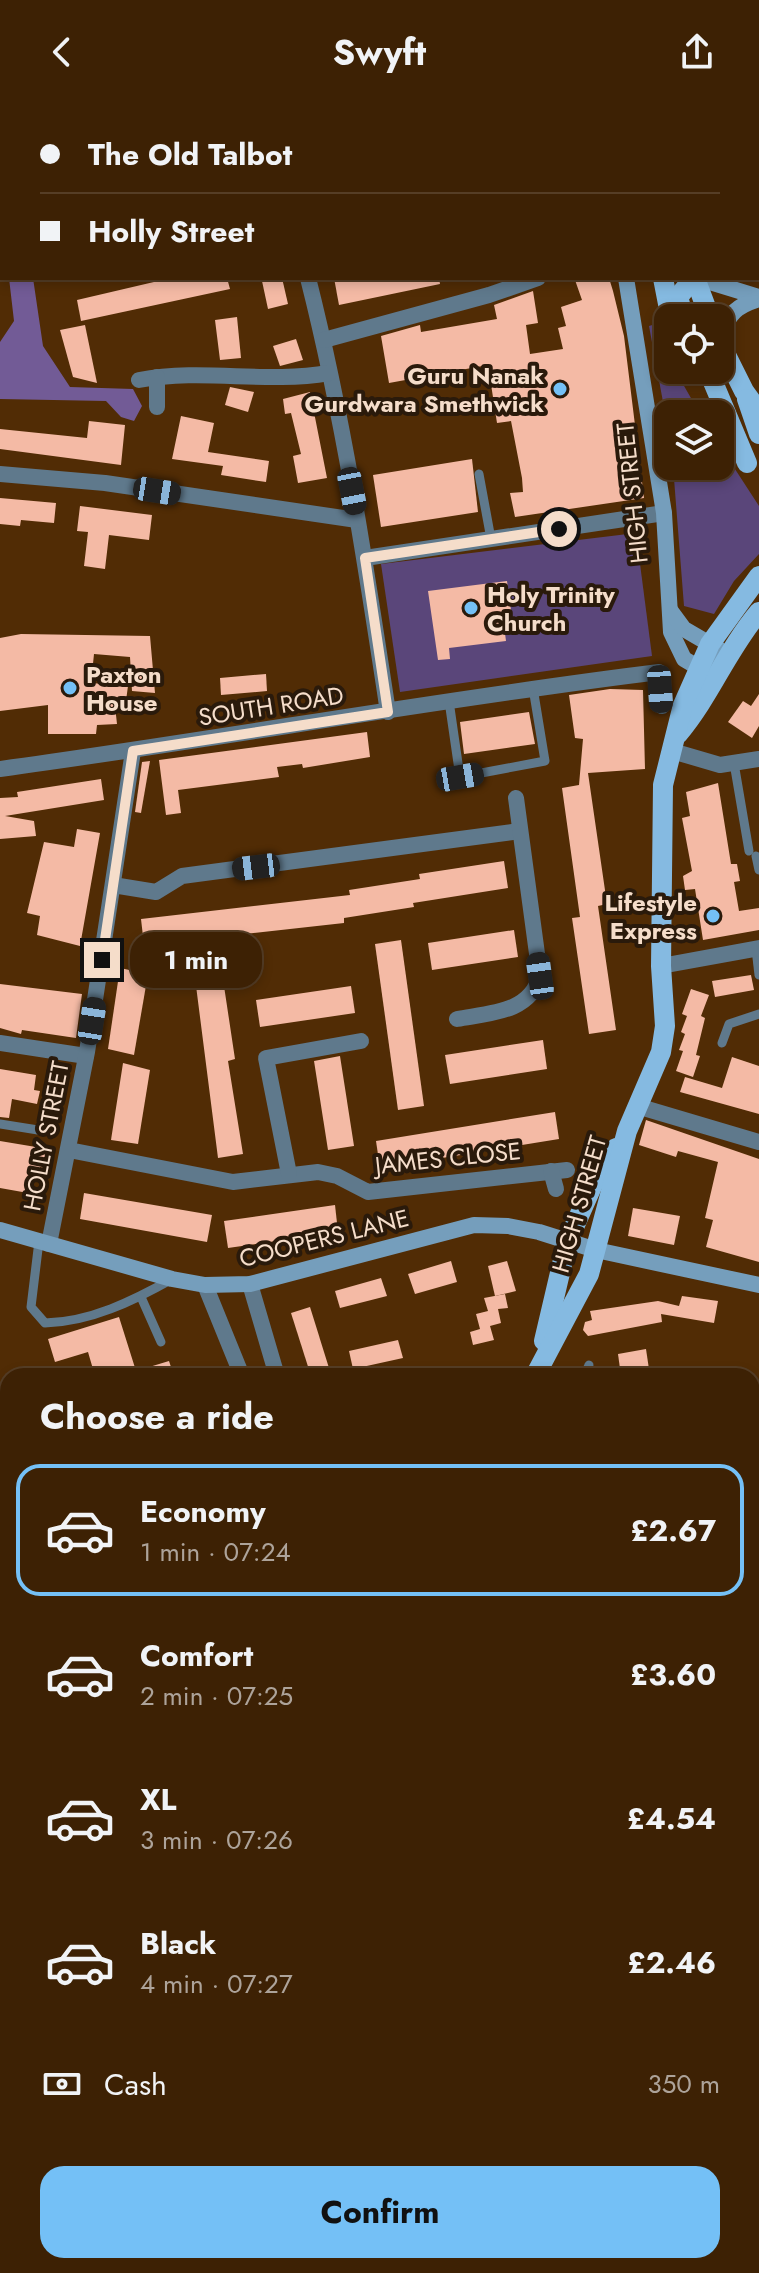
<!DOCTYPE html>
<html lang="en">
<head>
<meta charset="utf-8">
<style>
  body { margin:0; font-family:Jost,sans-serif; background:#44290e; color:#f1f3f6; height:100vh; display:flex; flex-direction:column; font-size:30px; white-space:nowrap }
  * { box-sizing:border-box; margin:0 }
  p { font-size:26px; color:#ada39a }
  .icon { flex:none; width:44px; height:44px; fill:none; stroke:currentColor; stroke-width:2; stroke-linecap:round; stroke-linejoin:round }
  .map { position:relative; flex:1; overflow:hidden }
  .sheet { position:absolute; left:0px; top:1264px; width:760px; height:906px; display:flex; flex-direction:column; background:#3d2104; border-radius:24px 24px 0 0; box-shadow:0 4px 12px #0003,0 0 0 2px #563e26 }
  .sheet>* { flex:none }
  .guide { position:absolute; left:0px; top:0px; width:760px; height:176px; box-shadow:0 4px 12px #0003,0 0 0 2px #563e26; display:grid; align-content:center; height:176px; padding:0 40px; background:#3d2104 }
  .fabs { position:absolute; left:654px; top:200px; display:grid; gap:16px }
  .fabs a { display:grid; place-items:center; width:80px; height:80px; border-radius:16px; background:#3d2104; box-shadow:0 4px 12px #0003,0 0 0 2px #563e26; font-size:40px }
  .end { position:absolute; width:36px; height:36px; margin:-18px; border:10px solid #f5ddca; background:#111; box-shadow:0 0 0 4px #111 }
  .from { border-radius:50% }
  .bubble { position:absolute; height:56px; border-radius:24px; background:#3d2104; box-shadow:0 4px 12px #0003,0 0 0 2px #563e26; font-size:26px; font-weight:700; line-height:56px; text-align:center }
  .car { position:absolute; width:24px; height:48px; margin:-24px -12px; border-radius:10px; box-shadow:0 0 6px 2px #0007; background:linear-gradient(#222 24%,#8ab4d8 0 40%,#222 0 76%,#8ab4d8 0 86%,#222 0) }
  .guide b { display:flex; align-items:center; gap:28px; height:76px; font-size:30px }
  .guide b+b { border-top:2px solid #563e26 }
  .guide i { width:20px; height:20px; background:#f1f3f6 }
  ul { padding:0; list-style:none }
  li { display:flex; align-items:center; gap:24px; height:132px; margin:0 16px 12px; padding:0 24px; border:4px solid transparent; border-radius:24px }
  li div { flex:1 }
  li b { display:block; font-size:30px }
  li em { font-style:normal; font-weight:700 }
  li.active { border-color:#74c0f6 }
  li>.icon { width:72px; height:72px; stroke-width:1.5 }
  h2 { padding:0 40px; font-size:36px; line-height:96px }
  .pay { display:flex; align-items:center; gap:20px; height:88px; padding:0 40px; font-size:30px }
  .pay p { margin-inline-start:auto }
  .action { display:flex; gap:16px; margin-top:auto; padding:16px 40px }
  .action a { flex:1; height:92px; border-radius:24px; background:#74c0f6; color:#111; font-size:32px; font-weight:700; line-height:92px; text-align:center }
  header { display:flex; justify-content:space-between; align-items:center; height:104px; padding:0 40px; background:#3d2104; font-size:36px; font-weight:700 }
  .map>svg:first-child { display:block }
</style>
</head>
<body>
<header><svg class="icon" aria-label="back" viewBox="0 0 24 24"><path d="M15 5l-7 7 7 7"/></svg>Swyft<svg class="icon" aria-label="share" viewBox="0 0 24 24"><path d="M12 15V3M7 8l5-5 5 5M5 13v7h14v-7"/></svg></header>
<div class="map">
<svg width="759" height="2169" viewBox="0 0 759 2169">
  <rect width="100%" height="100%" fill="#512c05"/>
  <g fill="#5a467a">
    <polygon points="659,219 668,245 668,266 675,266 700,310 668,310 668,325 649,222"/>
    <polygon points="720,342 759,402 759,450 734,477 714,510 684,502 673,362 720,362"/>
    <polygon points="636,429 652,552 400,588 381,460"/>
    <polygon points="759,1490 759,2169 391,2169 392,2162 752,2162 752,1491"/>
  </g>
  <polygon fill="#725b96" points="9,174 33,174 43,242 70,283 133,285 142,302 134,317 121,313 106,297 0,295 0,238 14,217"/>
  <polygon fill="#256f64" points="759,1511 759,1641 752,1634 752,1515"/>
  <g fill="#f4baa5">
    <polygon points="171,174 227,174 230,185 81,217 77,196"/>
    <polygon points="282,174 288,200 268,205 262,177"/>
    <polygon points="334,174 439,174 440,180 339,201"/>
    <polygon points="582,174 609,174 613,187 624,232 644,394 515,413 510,389 523,388 522,374 511,317 497,319 488,261 389,279 381,232 420,221 421,228 497,215 494,201 533,187 538,219 526,221 530,250 563,245 558,224 566,222 561,203 582,196 575,176"/>
    <polygon points="237,213 241,254 220,256 215,216"/>
    <polygon points="85,221 97,279 73,273 60,226"/>
    <polygon points="296,235 303,256 280,262 273,242"/>
    <polygon points="230,283 254,288 248,308 225,301"/>
    <polygon points="310,288 327,374 298,379 293,352 301,350 291,309 285,310 283,295"/>
    <polygon points="181,312 214,319 208,348 269,357 266,378 221,371 223,362 172,355"/>
    <polygon points="89,317 125,321 121,361 0,345 0,325 87,334"/>
    <polygon points="472,355 478,408 381,423 373,371"/>
    <polygon points="0,394 56,399 54,419 21,416 20,422 0,420"/>
    <polygon points="80,402 152,411 149,436 109,431 105,465 84,462 88,428 77,427"/>
    <polygon points="507,477 513,521 504,522 506,537 449,544 450,555 438,556 428,487"/>
    <polygon points="21,530 150,532 155,589 132,587 130,553 94,550 91,579 128,582 125,604 115,602 117,620 97,621 96,630 48,630 48,601 0,607 0,534"/>
    <polygon points="266,570 267,587 221,591 220,574"/>
    <polygon points="610,585 643,586 645,665 588,669 607,800 598,802 616,926 589,930 572,814 580,813 562,684 579,681 583,635 575,634 569,591"/>
    <polygon points="759,590 759,622 752,634 728,618 743,597 751,602"/>
    <polygon points="529,608 535,640 464,650 460,618"/>
    <polygon points="367,628 370,653 303,664 302,660 277,663 279,673 178,686 181,709 166,711 159,656"/>
    <polygon points="150,657 141,709 135,708 142,658"/>
    <polygon points="101,675 104,696 5,712 34,717 36,732 0,735 0,694 18,693 17,688"/>
    <polygon points="718,679 731,760 737,760 740,777 734,778 739,807 759,804 759,826 703,836 695,785 685,786 683,772 692,767 682,714 690,712 686,688"/>
    <polygon points="77,725 100,729 80,842 37,831 40,812 27,809 44,738 74,743"/>
    <polygon points="504,757 508,784 413,799 414,803 344,814 344,819 144,841 141,815 350,791 349,786 420,775 419,770"/>
    <polygon points="514,826 518,853 432,866 428,839"/>
    <polygon points="401,836 424,1002 398,1006 375,840"/>
    <polygon points="221,862 235,955 228,957 243,1050 218,1054 194,866"/>
    <polygon points="120,864 148,870 134,951 108,945"/>
    <polygon points="751,871 754,886 715,893 712,877"/>
    <polygon points="0,880 82,890 76,934 22,926 21,930 0,924"/>
    <polygon points="351,882 355,909 260,923 256,896"/>
    <polygon points="691,885 709,891 701,912 705,914 696,951 700,952 693,973 676,967 683,947 679,946 685,930 681,928 687,912 682,910"/>
    <polygon points="543,936 547,965 450,980 445,951"/>
    <polygon points="340,952 354,1042 328,1046 314,957"/>
    <polygon points="732,953 759,962 759,1010 680,988 685,973 722,984"/>
    <polygon points="123,959 150,966 138,1040 111,1036"/>
    <polygon points="0,965 36,971 34,986 40,987 37,1000 12,995 9,1014 0,1013"/>
    <polygon points="555,1008 559,1035 380,1064 376,1037"/>
    <polygon points="646,1016 759,1055 759,1158 706,1143 713,1116 705,1114 718,1058 678,1047 676,1053 639,1041"/>
    <polygon points="0,1037 54,1046 51,1065 40,1063 38,1078 32,1077 28,1089 0,1084"/>
    <polygon points="84,1089 212,1111 207,1138 80,1115"/>
    <polygon points="335,1101 338,1128 228,1144 224,1117"/>
    <polygon points="633,1104 680,1112 674,1141 628,1132"/>
    <polygon points="451,1157 457,1178 415,1190 408,1170"/>
    <polygon points="507,1157 516,1187 495,1192 488,1162"/>
    <polygon points="381,1174 387,1192 340,1204 335,1187"/>
    <polygon points="505,1190 508,1204 498,1205 501,1219 490,1222 494,1236 473,1241 470,1228 480,1225 476,1210 488,1207 484,1194"/>
    <polygon points="682,1192 718,1197 714,1219 661,1210 662,1218 588,1232 583,1226 585,1218 592,1216 590,1207 658,1197 679,1202"/>
    <polygon points="310,1203 329,1264 331,1272 311,1272 291,1209"/>
    <polygon points="119,1213 136,1267 169,1257 174,1272 95,1272 88,1248 55,1258 48,1235"/>
    <polygon points="398,1236 403,1254 353,1265 349,1247"/>
    <polygon points="646,1245 650,1272 621,1272 618,1250"/>
  </g>
  <g fill="none" stroke-linecap="round" stroke-linejoin="round">
    <g stroke="#5f798c" stroke-width="9">
      <polyline points="479,370 491,435"/>
      <polyline points="449,597 460,673 545,657 533,584"/>
      <polyline points="734,659 749,747"/>
      <polyline points="756,752 759,766"/>
      <polyline points="756,845 759,871"/>
      <polyline points="722,939 729,920 759,910"/>
      <polyline points="0,1020 38,1026"/>
      <path d="M39 1137 31 1203 45 1219C90 1218 133 1197 172 1175"/>
      <polyline points="141,1193 161,1238"/>
      <polyline points="584,1272 589,1261"/>
      <polyline points="0,1450 8,1457"/>
    </g>
    <g stroke="#5f798c" stroke-width="16">
      <polyline points="103,0 103,2"/>
      <path d="M308 174C344 316 366 463 388 608"/>
      <polyline points="324,236 489,191 538,174"/>
      <path d="M139 276C205 264 264 280 329 269"/>
      <polyline points="157,303 157,273"/>
      <polyline points="0,370 105,379 357,416"/>
      <polyline points="365,454 664,409"/>
      <polyline points="672,647 720,661 759,655"/>
      <path d="M0 665C220 635 439 595 659 568L662 602"/>
      <polyline points="113,781 156,788 182,772 520,727"/>
      <polyline points="661,862 759,844"/>
      <path d="M457 915C489 909 530 909 540 872L516 694"/>
      <polyline points="0,939 86,952"/>
      <polyline points="637,1002 759,1038"/>
      <polyline points="69,1046 233,1078 318,1068 337,1072 368,1088 567,1066"/>
      <polyline points="551,1067 556,1085"/>
      <polyline points="289,1070 266,954 361,937"/>
      <polyline points="49,1140 87,948 133,647"/>
      <polyline points="250,1180 277,1272"/>
      <polyline points="205,1181 242,1272"/>
      <polyline points="752,1306 759,1306"/>
      <polyline points="752,1434 759,1433"/>
      <polyline points="0,1509 8,1515"/>
      <polyline points="0,1590 8,1578"/>
      <polyline points="0,1628 8,1626"/>
      <polyline points="0,1815 8,1807"/>
      <polyline points="0,2098 8,2089"/>
      <polyline points="145,2162 155,2169"/>
    </g>
    <g stroke="#759ebc" stroke-width="16">
      <polyline points="571,0 571,2"/>
      <polyline points="316,2 321,0"/>
      <polyline points="0,87 2,86"/>
      <polyline points="626,174 664,409 671,528 684,555 706,568 713,557 726,550"/>
      <polyline points="697,174 759,193"/>
      <path d="M720 231C730 209 736 202 759 195"/>
      <polyline points="670,506 684,525 720,546"/>
      <polyline points="0,1126 172,1175 205,1181 250,1180 474,1121 508,1122 539,1128 596,1146 759,1181"/>
    </g>
    <g stroke="#85bae1" stroke-width="20">
      <polyline points="624,0 625,2"/>
      <polyline points="644,0 645,2"/>
      <polyline points="663,174 670,210"/>
      <polyline points="695,174 710,214"/>
      <polyline points="684,214 678,193 694,174"/>
      <polyline points="720,239 744,287 759,308"/>
      <polyline points="708,266 747,359"/>
      <polyline points="747,295 759,330"/>
      <path d="M678 630C710 592 727 546 759 508"/>
      <polyline points="544,1237 567,1139 594,1078 616,1044"/>
      <polyline points="535,1272 589,1170 627,1027 661,948 665,922 661,862 663,681 683,601 710,540 759,472"/>
      <polyline points="373,2162 374,2169"/>
      <polyline points="275,2169 277,2162"/>
    </g>
    <g stroke="#a7896c" stroke-width="8">
      <g id="rail">
        <polyline points="706,0 707,2"/>
        <polyline points="758,98 759,100"/>
        <polyline points="758,114 759,116"/>
      </g>
    </g>
    <use href="#rail" stroke="#2a1a0b" stroke-width="5" stroke-dasharray="15" stroke-linecap="butt"/>
  </g>
  <g fill="none" stroke-linecap="round" stroke-linejoin="round">
    <polyline stroke="#f5ddca" stroke-width="10" points="102,856 133,647 388,608 365,454 559,425"/>
  </g>
  <g fill="#74c0f6" stroke="#2a1a0b" stroke-width="3">
    <circle cx="560" cy="285" r="8"/>
    <circle cx="471" cy="504" r="8"/>
    <circle cx="70" cy="584" r="8"/>
    <circle cx="713" cy="812" r="8"/>
  </g>
  <g text-anchor="middle" dominant-baseline="central" stroke-width="8" stroke-linejoin="round" paint-order="stroke">
    <g font-size="24" font-weight="bold" fill="#f5ddca" stroke="#2a1a0b" text-anchor="end">
      <text x="544" y="271">Guru Nanak<tspan x="544" dy="28">Gurdwara Smethwick</tspan></text>
      <text x="487" y="490" text-anchor="start">Holy Trinity<tspan x="487" dy="28">Church</tspan></text>
      <text x="86" y="570" text-anchor="start">Paxton<tspan x="86" dy="28">House</tspan></text>
      <text x="697" y="798">Lifestyle<tspan x="697" dy="28">Express</tspan></text>
    </g>
    <g font-size="24" fill="#f5ddca" stroke="#2a1a0b">
      <text transform="translate(632 389) rotate(-96)">HIGH STREET</text>
      <text transform="translate(271 602) rotate(-9)">SOUTH ROAD</text>
      <text transform="translate(46 1032) rotate(-79)">HOLLY STREET</text>
      <text transform="translate(448 1054) rotate(-6)">JAMES CLOSE</text>
      <text transform="translate(579 1100) rotate(-74)">HIGH STREET</text>
      <text transform="translate(324 1134) rotate(-14)">COOPERS LANE</text>
    </g>
  </g>
</svg>
<div class="fabs">
<a><svg class="icon" aria-label="locate" viewBox="0 0 24 24"><circle cx="12" cy="12" r="6"/><path d="M12 2v4M12 18v4M2 12h4M18 12h4"/></svg></a>
<a><svg class="icon" aria-label="layers" viewBox="0 0 24 24"><path d="M12 4l9 5-9 5-9-5zM3 14l9 5 9-5"/></svg></a>
</div>
<i class="end from" style="left:559px;top:425px"></i>
<i class="end" style="left:102px;top:856px"></i>
<div class="bubble" style="left:130px;top:828px;width:132px">1 min</div>
<i class="car" style="left:157px;top:387px;rotate:99deg"></i>
<i class="car" style="left:352px;top:387px;rotate:169deg"></i>
<i class="car" style="left:660px;top:585px;rotate:176deg"></i>
<i class="car" style="left:460px;top:673px;rotate:80deg"></i>
<i class="car" style="left:256px;top:763px;rotate:263deg"></i>
<i class="car" style="left:540px;top:872px;rotate:352deg"></i>
<i class="car" style="left:92px;top:917px;rotate:9deg"></i>
<div class="guide">
<b><i class="from"></i>The Old Talbot</b>
<b><i></i>Holly Street</b>
</div>
<section class="sheet">
<h2>Choose a ride</h2>
<ul>
<li class="active"><svg class="icon" aria-label="car" viewBox="0 0 24 24"><path d="M5 17H2v-5l4-1 3-4h7l3 4 3 1v5h-3M9 17h6M6 11h13"/><circle cx="7" cy="17" r="2"/><circle cx="17" cy="17" r="2"/></svg><div><b>Economy</b><p>1 min · 07:24</p></div><em>£2.67</em></li>
<li><svg class="icon" aria-label="car" viewBox="0 0 24 24"><path d="M5 17H2v-5l4-1 3-4h7l3 4 3 1v5h-3M9 17h6M6 11h13"/><circle cx="7" cy="17" r="2"/><circle cx="17" cy="17" r="2"/></svg><div><b>Comfort</b><p>2 min · 07:25</p></div><em>£3.60</em></li>
<li><svg class="icon" aria-label="car" viewBox="0 0 24 24"><path d="M5 17H2v-5l4-1 3-4h7l3 4 3 1v5h-3M9 17h6M6 11h13"/><circle cx="7" cy="17" r="2"/><circle cx="17" cy="17" r="2"/></svg><div><b>XL</b><p>3 min · 07:26</p></div><em>£4.54</em></li>
<li><svg class="icon" aria-label="car" viewBox="0 0 24 24"><path d="M5 17H2v-5l4-1 3-4h7l3 4 3 1v5h-3M9 17h6M6 11h13"/><circle cx="7" cy="17" r="2"/><circle cx="17" cy="17" r="2"/></svg><div><b>Black</b><p>4 min · 07:27</p></div><em>£2.46</em></li>
</ul>
<div class="pay"><svg class="icon" aria-label="cash" viewBox="0 0 24 24"><path d="M3 7h18v10H3z"/><circle cx="12" cy="12" r="2"/></svg>Cash<p>350 m</p></div>
<div class="action"><a>Confirm</a></div>
</section>
</div>
</body>
</html>
